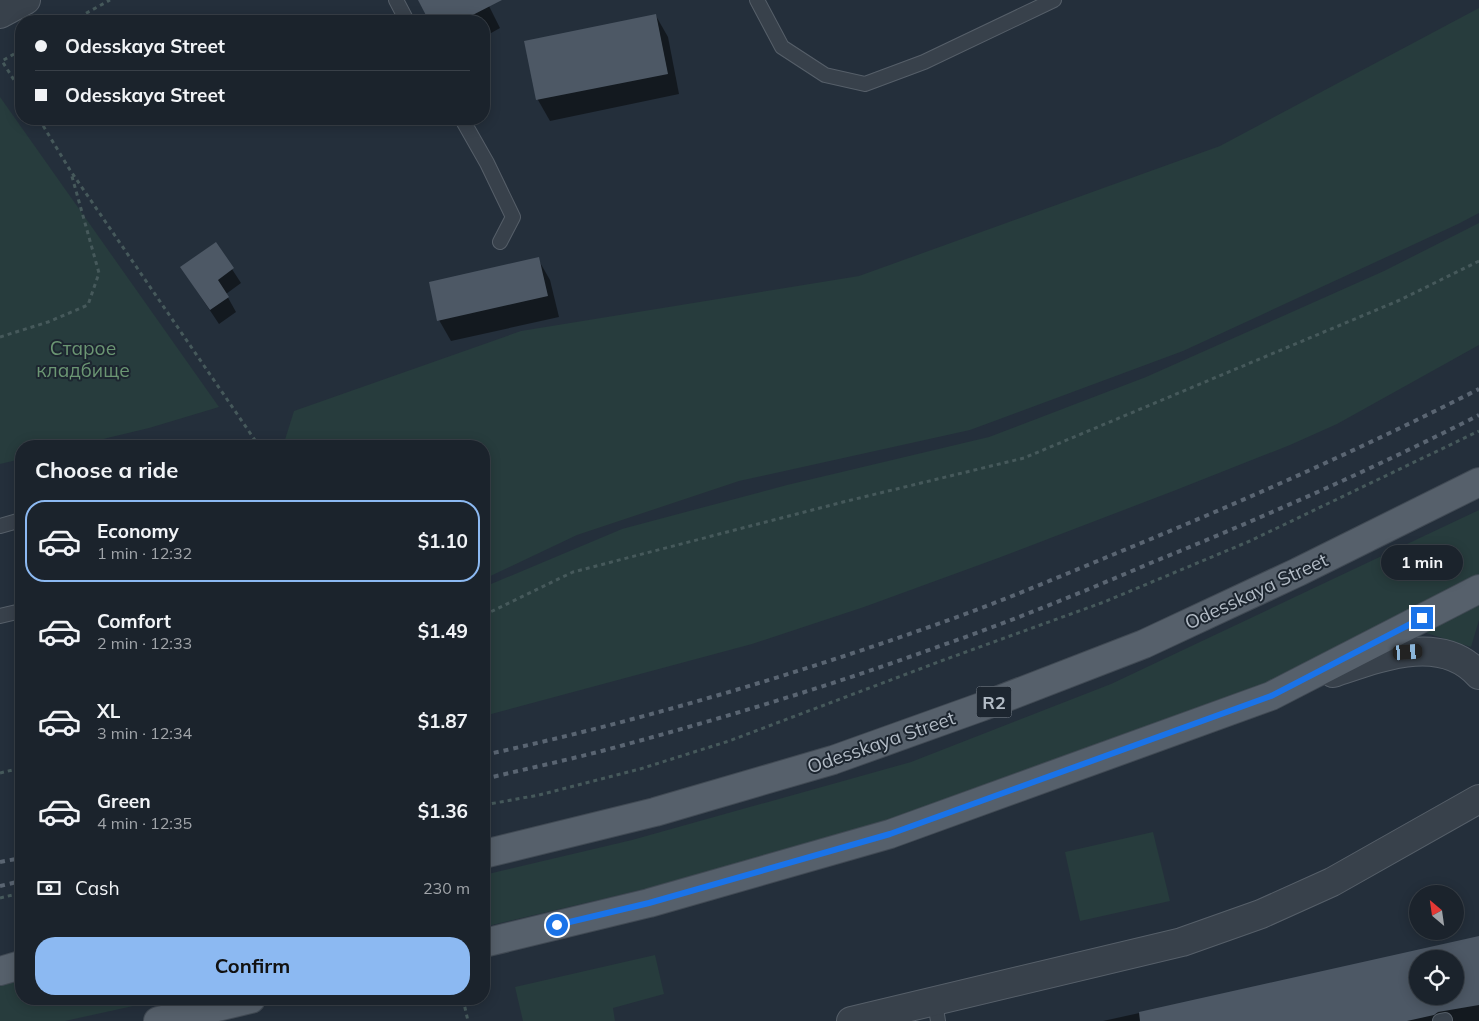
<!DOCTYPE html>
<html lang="en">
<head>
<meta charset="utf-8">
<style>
  body { margin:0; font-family:Mulish,sans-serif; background:#282f38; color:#f1f3f6; height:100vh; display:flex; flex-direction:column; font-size:19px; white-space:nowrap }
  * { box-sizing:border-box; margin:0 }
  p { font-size:16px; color:#a0a4a9 }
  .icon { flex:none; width:28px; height:28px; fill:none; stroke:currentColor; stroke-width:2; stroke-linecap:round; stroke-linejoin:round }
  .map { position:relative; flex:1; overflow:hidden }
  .sheet { position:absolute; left:15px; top:440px; width:475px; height:565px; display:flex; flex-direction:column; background:#1b232c; border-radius:20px; box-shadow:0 2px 12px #0003,0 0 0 1px #394048 }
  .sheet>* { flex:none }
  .banner { position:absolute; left:15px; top:15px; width:475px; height:110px; border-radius:20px; box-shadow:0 2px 12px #0003,0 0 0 1px #394048; display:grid; align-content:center; height:110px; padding:0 20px; background:#1b232c }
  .needle { width:32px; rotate:331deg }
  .tools { position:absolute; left:1409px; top:885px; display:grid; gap:10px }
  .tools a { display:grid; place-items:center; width:55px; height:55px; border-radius:50%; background:#1b232c; box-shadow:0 2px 12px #0003,0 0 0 1px #394048; font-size:25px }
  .end { position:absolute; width:22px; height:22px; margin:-11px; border:6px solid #1a73e8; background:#fff; box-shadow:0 0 0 2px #fff }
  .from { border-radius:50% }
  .bubble { position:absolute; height:35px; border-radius:18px; background:#1b232c; box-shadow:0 2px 12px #0003,0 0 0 1px #394048; font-size:16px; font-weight:700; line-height:35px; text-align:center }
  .car { position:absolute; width:15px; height:30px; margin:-15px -8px; border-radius:6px; box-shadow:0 0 4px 1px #0007; background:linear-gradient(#222 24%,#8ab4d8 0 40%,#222 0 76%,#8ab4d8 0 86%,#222 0) }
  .banner b { display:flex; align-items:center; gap:18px; height:48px; font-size:19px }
  .banner b+b { border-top:1px solid #394048 }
  .banner i { width:12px; height:12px; background:#f1f3f6 }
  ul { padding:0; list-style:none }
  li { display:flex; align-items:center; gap:15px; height:82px; margin:0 10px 8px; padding:0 10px; border:2px solid transparent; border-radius:20px }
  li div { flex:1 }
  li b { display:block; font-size:19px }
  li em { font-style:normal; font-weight:700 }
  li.on { border-color:#8cb9f2 }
  li>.icon { width:45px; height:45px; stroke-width:1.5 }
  h2 { padding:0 20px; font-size:22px; line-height:60px }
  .pay { display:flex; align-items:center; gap:12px; height:55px; padding:0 20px; font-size:19px }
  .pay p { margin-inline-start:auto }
  .action { display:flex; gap:10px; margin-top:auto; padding:10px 20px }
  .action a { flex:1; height:58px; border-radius:20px; background:#8cb9f2; color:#111; font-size:20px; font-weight:700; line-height:58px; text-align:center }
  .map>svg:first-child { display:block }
</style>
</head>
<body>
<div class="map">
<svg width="1479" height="1021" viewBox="0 0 1479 1021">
  <rect width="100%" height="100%" fill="#242f3b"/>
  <g fill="#273c3d">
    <polygon points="1479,8 1479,213 1458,224 1183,351 970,430 739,481 577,535 484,579 484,446 283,446 294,411 521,331 859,276 1220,146"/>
    <polygon points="0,97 219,407 149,428 74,446 21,446 21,459 0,464"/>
    <polygon points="1479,223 1479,345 1337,424 1290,445 1176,490 1001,557 864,607 752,644 484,716 484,587 622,529 787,485 989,437 1146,377 1384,271"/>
    <polygon points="1479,510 1479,578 1260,689 894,819 729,869 484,927 484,875 632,840 911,762 1111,684"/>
    <polygon points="1479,599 1479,620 1471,647 1420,631"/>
    <polygon points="1153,832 1170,901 1080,921 1065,852"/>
    <polygon points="655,955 664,994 613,1008 615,1021 523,1021 515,987"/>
    <polygon points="21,980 21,999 165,999 65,1021 0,1021 0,985"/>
  </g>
  <g fill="#0007" fill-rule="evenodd">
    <polygon points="420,0 486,0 500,28 484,37 484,21 430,21"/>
    <polygon points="656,16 668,37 679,94 550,121 538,100 526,42"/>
    <polygon points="215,243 241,283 226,294 236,312 219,324 181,267"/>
    <polygon points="538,259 550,280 559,317 451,341 439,320"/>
    <path d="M1479 938V1021H1103ZM1418 959H1455V996H1418Z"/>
  </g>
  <g fill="#4d5865" fill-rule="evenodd">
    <polygon points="418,0 502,0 461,21 429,21"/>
    <polygon points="656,14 668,74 536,100 524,41"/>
    <polygon points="216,242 234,268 218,280 229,297 210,310 180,267"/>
    <polygon points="539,257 548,296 437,321 429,282"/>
    <path d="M1479 936V1005L1438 1012 1434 1015 1407 1021H1140L1139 1012ZM1418 959H1455V996H1418Z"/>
  </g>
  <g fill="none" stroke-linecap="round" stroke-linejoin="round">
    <g stroke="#565f69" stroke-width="16">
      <g id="service">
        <polyline points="396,0 407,21"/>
        <polyline points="757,0 782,47 825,75 865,84 924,62 1054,0"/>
        <polyline points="462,119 487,163 513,217 500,242"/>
        <polyline points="0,526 21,520"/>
        <polyline points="0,616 21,611"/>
        <polyline points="935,1002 938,1021"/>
        <polyline points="1440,1021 1445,1020"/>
      </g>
    </g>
    <g stroke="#565f69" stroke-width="30">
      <g id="minor">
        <polyline points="0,14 26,0"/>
        <polyline points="851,1021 1182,942 1261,914 1332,882 1479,799"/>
      </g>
    </g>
    <g stroke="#565f69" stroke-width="30">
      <path id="tertiary" d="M1333 673C1378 658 1441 632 1479 675"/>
    </g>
    <g stroke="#414a54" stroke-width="30">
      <g id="primary">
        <polyline points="484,854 655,812 833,760 981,707 1144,644 1298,572 1479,482"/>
        <polyline points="484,943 649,903 890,834 1271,696 1479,589"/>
        <polyline points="0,971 21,965"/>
        <polyline points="158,1021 251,999"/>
      </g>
    </g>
    <g stroke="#46595b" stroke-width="3" stroke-dasharray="4 4" stroke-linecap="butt">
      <polyline points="72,21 110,0"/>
      <polyline points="21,50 2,61 21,91"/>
      <polyline points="39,119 70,170 259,446"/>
      <polyline points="0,337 48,322 88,305 99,273 71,173"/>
      <polyline points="484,615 573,572 843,502 1024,458 1400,300 1479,261"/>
      <polyline points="0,773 21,768"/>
      <polyline points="484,805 539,795 640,769 729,741 941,661 1104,602 1250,541 1479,431"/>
      <polyline points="0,898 21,893"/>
      <polyline points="463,999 468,1021"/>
    </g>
    <use href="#service" stroke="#38414b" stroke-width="14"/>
    <use href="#minor" stroke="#38414b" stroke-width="28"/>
    <use href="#tertiary" stroke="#38414b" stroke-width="28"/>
    <use href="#primary" stroke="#56606b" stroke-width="28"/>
    <g stroke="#5a6572" stroke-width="4" stroke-dasharray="5 5" stroke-linecap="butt">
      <path d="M484 755C645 720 805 672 960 616 1017 595 1073 571 1129 548 1248 499 1365 447 1479 389"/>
      <path d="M484 779C530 768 577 758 624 745 730 716 836 684 940 646 1012 621 1083 592 1153 562 1264 517 1373 469 1479 415"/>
      <polyline points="0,862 21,858"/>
      <polyline points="0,886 21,881"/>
    </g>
  </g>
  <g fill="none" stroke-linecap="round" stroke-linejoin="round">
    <polyline stroke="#1a73e8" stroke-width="6" points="557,925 649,903 890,834 1271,696 1422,618"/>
  </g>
  <g text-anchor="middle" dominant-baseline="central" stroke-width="4" stroke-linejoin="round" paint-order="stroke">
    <rect fill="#1d2630" stroke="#868f99" stroke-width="1" x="976.5" y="686.5" width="35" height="31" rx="4"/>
    <g font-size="18" font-weight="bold" fill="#b3bcc6">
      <text x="994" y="702">R2</text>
    </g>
    <g font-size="19" fill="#6b9673" stroke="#1d2630">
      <text x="83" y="348">Старое<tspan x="83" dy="22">кладбище</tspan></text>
    </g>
    <g font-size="19" fill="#b3bcc6" stroke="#1d2630">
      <text transform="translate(1256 591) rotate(-25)">Odesskaya Street</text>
      <text transform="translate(881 742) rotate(-19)">Odesskaya Street</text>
    </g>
  </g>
</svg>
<div class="tools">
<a><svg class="needle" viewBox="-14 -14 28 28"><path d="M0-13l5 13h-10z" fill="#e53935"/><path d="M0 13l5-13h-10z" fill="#a0a4a9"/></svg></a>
<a><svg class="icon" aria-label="locate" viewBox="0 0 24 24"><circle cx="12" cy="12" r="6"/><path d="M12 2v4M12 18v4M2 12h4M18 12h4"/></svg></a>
</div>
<i class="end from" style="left:557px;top:925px"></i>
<i class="end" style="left:1422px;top:618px"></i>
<div class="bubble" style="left:1381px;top:545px;width:82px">1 min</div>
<i class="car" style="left:1408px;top:652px;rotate:86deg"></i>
<div class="banner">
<b><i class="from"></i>Odesskaya Street</b>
<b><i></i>Odesskaya Street</b>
</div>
<section class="sheet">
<h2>Choose a ride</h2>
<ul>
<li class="on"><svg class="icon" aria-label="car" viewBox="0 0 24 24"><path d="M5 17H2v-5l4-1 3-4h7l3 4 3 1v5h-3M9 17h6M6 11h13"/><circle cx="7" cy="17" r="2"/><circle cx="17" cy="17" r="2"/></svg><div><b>Economy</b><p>1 min · 12:32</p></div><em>$1.10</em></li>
<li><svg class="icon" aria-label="car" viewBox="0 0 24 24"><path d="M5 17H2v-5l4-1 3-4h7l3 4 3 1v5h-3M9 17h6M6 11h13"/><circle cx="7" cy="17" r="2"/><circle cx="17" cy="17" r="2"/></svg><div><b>Comfort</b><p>2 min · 12:33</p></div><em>$1.49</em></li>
<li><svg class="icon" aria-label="car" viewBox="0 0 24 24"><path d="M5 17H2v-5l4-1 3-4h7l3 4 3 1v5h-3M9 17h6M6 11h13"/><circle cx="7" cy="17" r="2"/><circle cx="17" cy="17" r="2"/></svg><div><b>XL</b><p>3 min · 12:34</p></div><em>$1.87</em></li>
<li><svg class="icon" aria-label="car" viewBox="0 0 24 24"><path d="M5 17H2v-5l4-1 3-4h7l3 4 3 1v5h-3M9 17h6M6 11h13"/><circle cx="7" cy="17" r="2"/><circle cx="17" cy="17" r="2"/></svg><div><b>Green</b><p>4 min · 12:35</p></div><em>$1.36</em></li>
</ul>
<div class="pay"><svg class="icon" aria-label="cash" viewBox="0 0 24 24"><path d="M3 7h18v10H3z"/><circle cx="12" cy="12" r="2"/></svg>Cash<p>230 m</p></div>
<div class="action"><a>Confirm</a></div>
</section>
</div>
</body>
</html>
